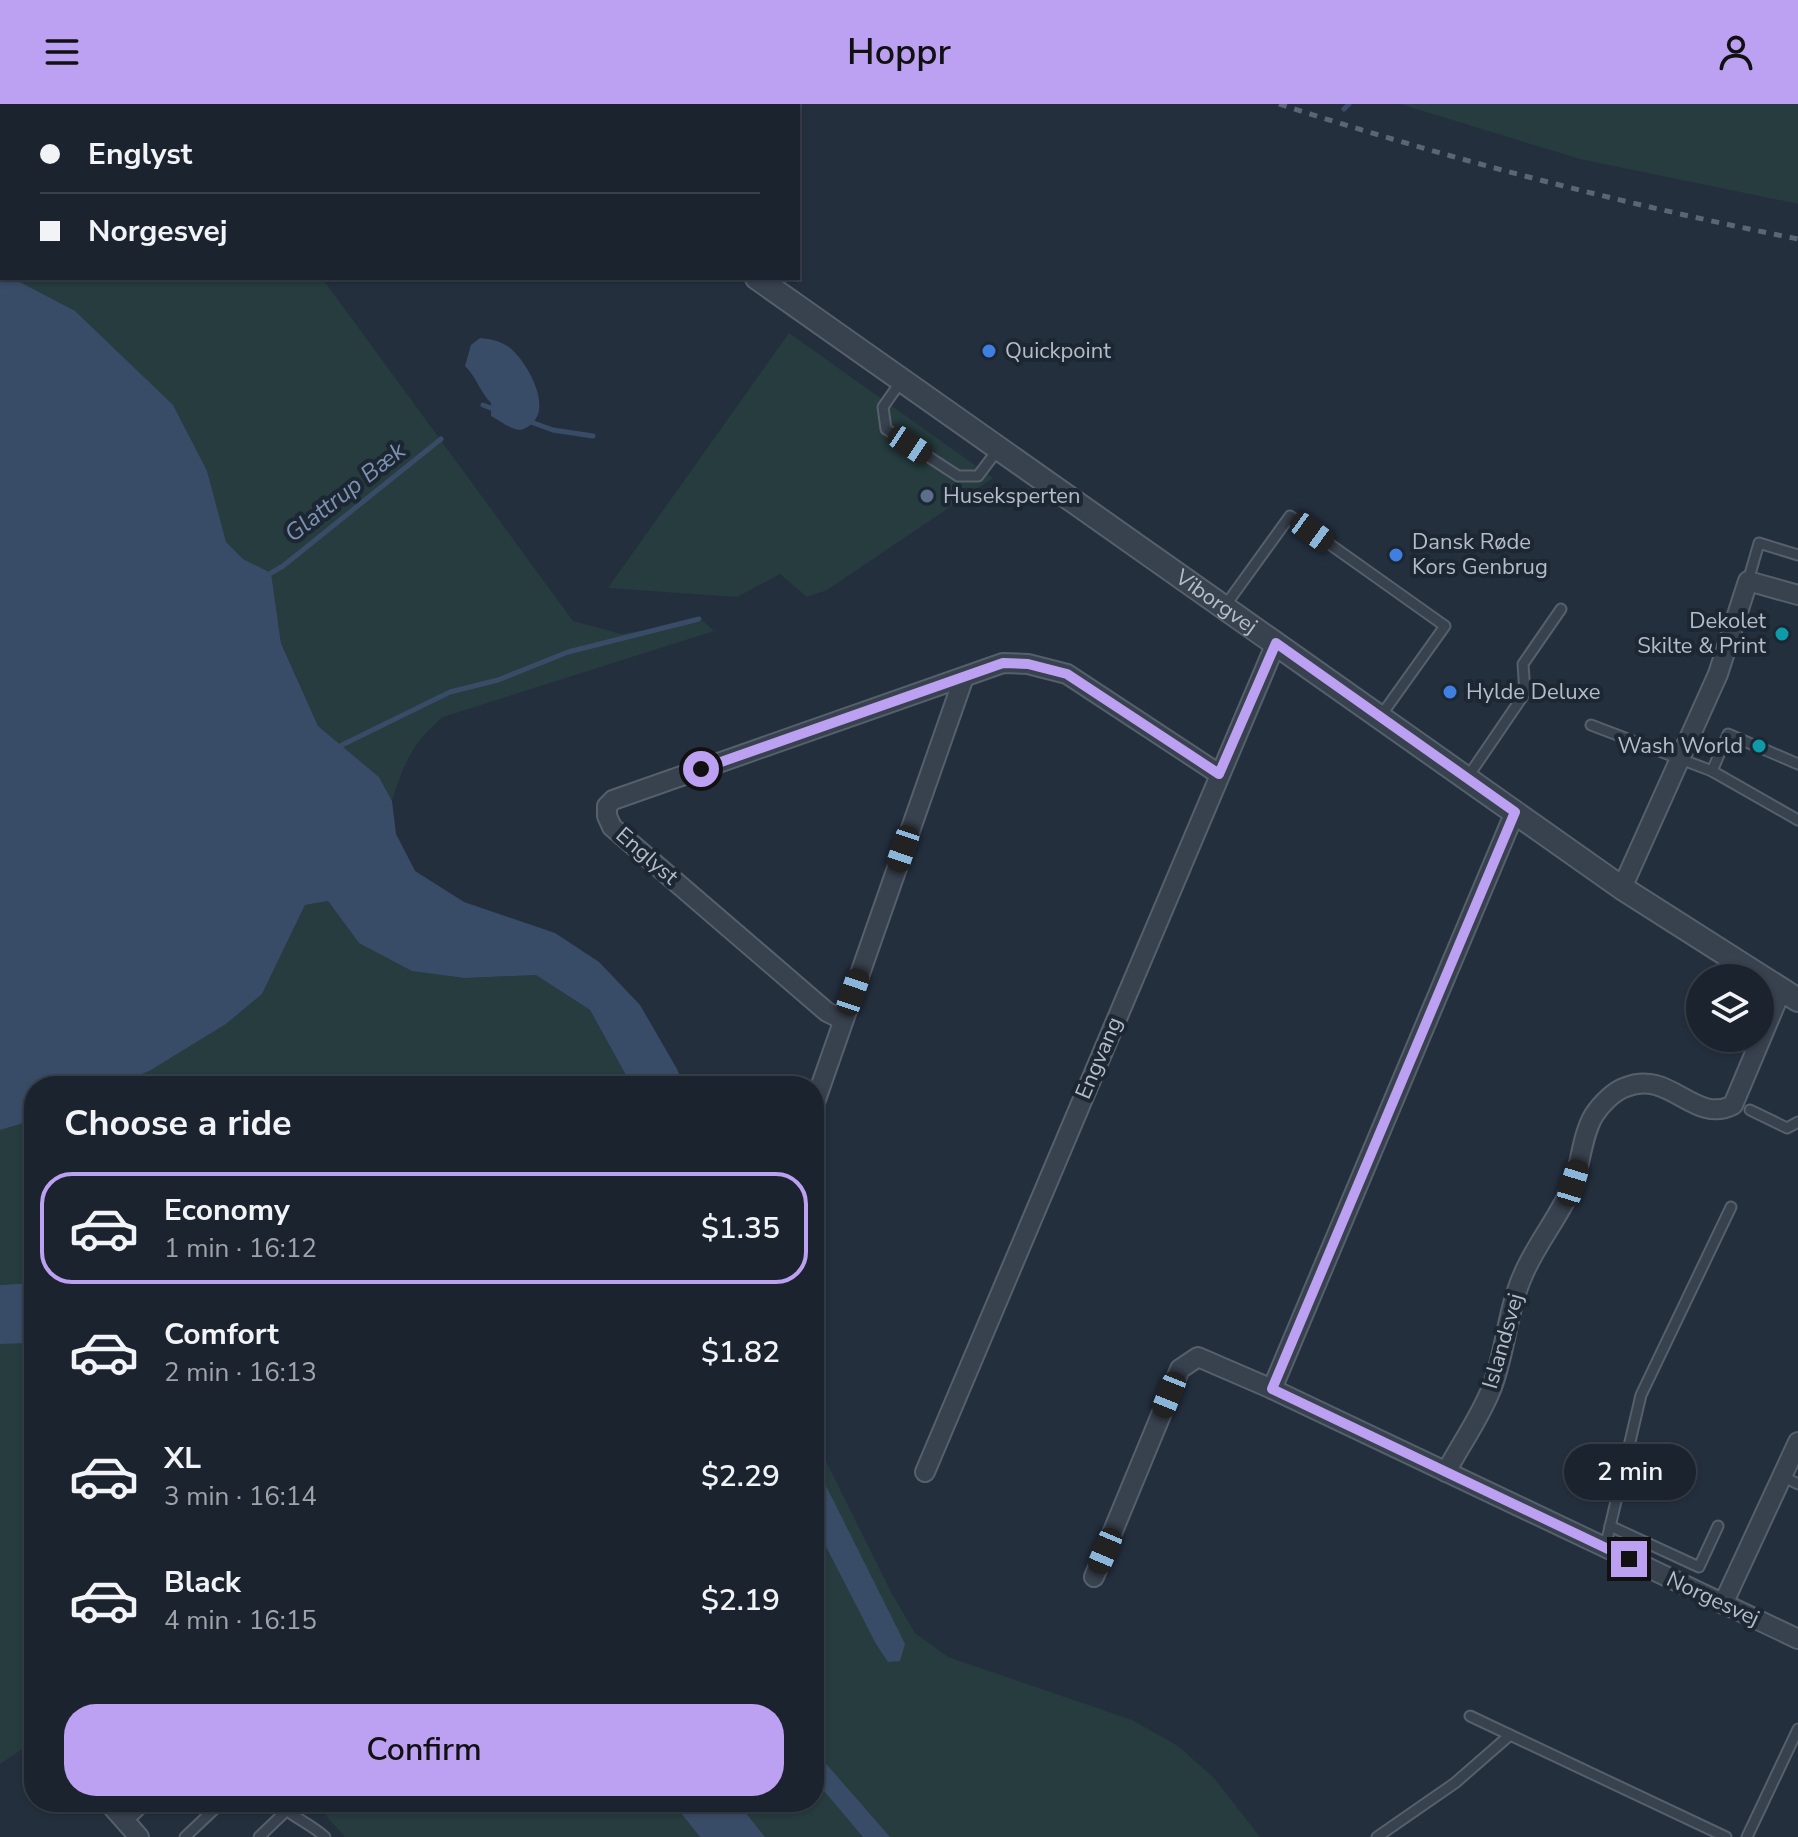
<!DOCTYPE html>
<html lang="en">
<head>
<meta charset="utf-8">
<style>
  body { margin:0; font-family:"Nunito Sans",sans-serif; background:#282f3a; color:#f1f3f6; height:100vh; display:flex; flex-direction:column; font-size:30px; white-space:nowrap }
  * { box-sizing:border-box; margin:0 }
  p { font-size:26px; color:#a0a4aa }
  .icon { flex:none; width:44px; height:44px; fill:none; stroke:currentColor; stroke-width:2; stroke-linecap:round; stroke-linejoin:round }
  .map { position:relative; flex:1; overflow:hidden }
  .panel { position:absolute; left:24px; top:972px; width:800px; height:736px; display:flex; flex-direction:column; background:#1b232e; border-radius:32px; box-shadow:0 2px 6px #0004,0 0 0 2px #39404a }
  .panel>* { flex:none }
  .guide { position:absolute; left:0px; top:0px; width:800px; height:176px; box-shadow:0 2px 6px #0004,0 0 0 2px #39404a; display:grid; align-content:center; height:176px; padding:0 40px; background:#1b232e }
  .controls { position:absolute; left:1686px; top:860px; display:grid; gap:16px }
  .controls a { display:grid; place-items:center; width:88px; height:88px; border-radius:50%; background:#1b232e; box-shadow:0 2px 6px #0004,0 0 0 2px #39404a; font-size:40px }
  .end { position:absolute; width:36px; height:36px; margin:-18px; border:10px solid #bca0f2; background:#111; box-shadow:0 0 0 4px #111 }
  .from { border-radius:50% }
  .bubble { position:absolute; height:56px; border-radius:28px; background:#1b232e; box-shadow:0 2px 6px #0004,0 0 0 2px #39404a; font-size:26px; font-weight:600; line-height:56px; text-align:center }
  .car { position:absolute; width:24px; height:48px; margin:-24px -12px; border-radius:10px; box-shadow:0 0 6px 2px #0007; background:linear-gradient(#222 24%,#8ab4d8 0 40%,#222 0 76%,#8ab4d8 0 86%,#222 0) }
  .guide b { display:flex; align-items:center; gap:28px; height:76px; font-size:30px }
  .guide b+b { border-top:2px solid #39404a }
  .guide i { width:20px; height:20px; background:#f1f3f6 }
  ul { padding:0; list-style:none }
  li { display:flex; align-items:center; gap:24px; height:112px; margin:0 16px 12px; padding:0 24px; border:4px solid transparent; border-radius:32px }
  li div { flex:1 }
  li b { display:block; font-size:30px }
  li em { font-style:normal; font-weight:600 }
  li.on { border-color:#bca0f2 }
  li>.icon { width:72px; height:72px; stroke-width:1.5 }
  h2 { padding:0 40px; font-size:36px; line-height:96px }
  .primary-button { display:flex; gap:16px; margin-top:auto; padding:16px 40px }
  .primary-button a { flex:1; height:92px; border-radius:32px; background:#bca0f2; color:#111; font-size:32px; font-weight:600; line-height:92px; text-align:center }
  header { display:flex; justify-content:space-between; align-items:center; height:104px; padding:0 40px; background:#bca0f2; color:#111; font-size:36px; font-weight:600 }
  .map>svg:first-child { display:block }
</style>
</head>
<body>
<header><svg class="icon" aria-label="menu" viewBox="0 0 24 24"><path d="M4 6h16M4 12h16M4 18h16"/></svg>Hoppr<svg class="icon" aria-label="person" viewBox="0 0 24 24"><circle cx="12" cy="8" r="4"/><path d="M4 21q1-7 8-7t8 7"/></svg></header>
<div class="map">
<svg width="1798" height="1733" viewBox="0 0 1798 1733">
  <rect width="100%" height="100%" fill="#242f3e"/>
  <g fill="#263c3f">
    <polygon points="1400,0 1798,0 1798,100 1580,55"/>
    <path d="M12 174H322L573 517 621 530 703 517 714 527 443 613C412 639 404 659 392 697L379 673 318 622 281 538 271 470 243 455 225 438 207 367Z"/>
    <polygon points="789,229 993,374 827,486 807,493 780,470 737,493 608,484"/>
    <polygon points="328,797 359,839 465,874 536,871 590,906 632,982 113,982 149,966 226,920 262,890 305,801"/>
    <polygon points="34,1016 34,1179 0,1181 0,1026"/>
    <polygon points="34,1239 34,1637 0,1660 0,1240"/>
    <polygon points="814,1333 892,1490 915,1529 948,1553 1132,1616 1178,1642 1214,1674 1260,1733 765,1733 737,1698 814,1698"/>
    <polygon points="314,1698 672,1698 700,1733 345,1733"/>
  </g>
  <g fill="#394c67">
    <polygon points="0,168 2,174 12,174 75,207 173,301 207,367 226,438 243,455 271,469 281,539 318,622 379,673 392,697 396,730 415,767 464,798 555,829 599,858 640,901 677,965 684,982 632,982 590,906 536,871 465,874 412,867 359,839 328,797 305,801 262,890 226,920 149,967 113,982 34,982 34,1016 0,1026"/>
    <path d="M480 234C491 235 501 237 510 244 526 257 549 297 535 316 532 321 525 325 520 326 511 326 499 316 491 312V299C480 288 477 274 465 262L471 241Z"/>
    <polygon points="34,1179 34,1239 0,1240 0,1181"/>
    <polygon points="814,1358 905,1540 900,1557 888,1558 876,1540 814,1419"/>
    <polygon points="814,1646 890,1733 863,1733 814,1675"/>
    <polygon points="672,1698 737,1698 765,1733 700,1733"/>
  </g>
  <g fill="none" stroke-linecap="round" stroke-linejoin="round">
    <g stroke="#394c67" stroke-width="5">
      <polyline points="1344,5 1349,0"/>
      <polyline points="483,301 496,306"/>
      <polyline points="528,317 553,326 593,332"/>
      <polyline points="271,469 283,462 441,335"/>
      <polyline points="342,641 450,588 498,576 568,548 699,515"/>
    </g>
    <g stroke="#565f6c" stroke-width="13">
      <g id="service">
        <polyline points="439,0 442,2"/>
        <polyline points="364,2 365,0"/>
        <polyline points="481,2 482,0"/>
        <polyline points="902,276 883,303 886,325 958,372 978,372 999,344"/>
        <polyline points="1748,477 1759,439 1798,451"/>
        <polyline points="1225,502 1290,412 1445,522 1380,613"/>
        <polyline points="1591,621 1712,667 1798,716"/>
        <polyline points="1712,667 1728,630 1798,660"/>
        <polyline points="1467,674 1525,589 1523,560 1561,505"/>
        <polyline points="1750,1006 1787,1024 1798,1018"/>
        <polyline points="1782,1372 1798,1380"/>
        <polyline points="1610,1422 1699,1463 1718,1422"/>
        <polyline points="1605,1444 1641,1291 1731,1103"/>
        <polyline points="1470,1612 1726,1733"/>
        <path d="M277 1698C291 1713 310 1719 325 1733"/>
        <polyline points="127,1718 148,1698"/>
        <polyline points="185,1733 222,1698"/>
        <polyline points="259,1733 286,1707"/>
        <polyline points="1377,1733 1455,1679 1510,1631"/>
        <polyline points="1747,1733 1798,1625"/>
      </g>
    </g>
    <g stroke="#565f6c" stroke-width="22">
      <g id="minor">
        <polyline points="1622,784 1718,570 1748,477 1798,491"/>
        <polyline points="843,916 827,908 612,723 607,712 607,702 613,696 1003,559 1028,560 1067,570 1219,670"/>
        <polyline points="814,1001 964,573"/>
        <polyline points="1272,1285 1515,708"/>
        <polyline points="925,1368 1276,539"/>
        <path d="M1446 1368C1461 1340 1481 1312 1492 1283 1506 1246 1507 1207 1523 1171 1536 1140 1559 1113 1573 1081 1581 1059 1582 1031 1594 1011 1601 1000 1614 987 1626 983 1670 965 1694 1021 1733 1001L1781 887"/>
        <polyline points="1094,1473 1180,1265 1198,1253 1272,1285 1798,1535"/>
        <polyline points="1723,1500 1798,1338"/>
        <polyline points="108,1698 139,1733"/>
      </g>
    </g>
    <g stroke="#565f6c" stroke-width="26">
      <g id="tertiary">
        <polyline points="511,0 513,2"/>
        <path id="s1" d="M757 174 1622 784 1798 896"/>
      </g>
    </g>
    <use href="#service" stroke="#38414e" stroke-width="9"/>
    <use href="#minor" stroke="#38414e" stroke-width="18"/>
    <use href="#tertiary" stroke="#38414e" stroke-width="22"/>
    <path stroke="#5a6575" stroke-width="5" stroke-dasharray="8 8" stroke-linecap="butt" d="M1279 0C1449 55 1622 100 1798 135"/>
  </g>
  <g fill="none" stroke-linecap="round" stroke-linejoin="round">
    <polyline stroke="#bca0f2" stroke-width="10" points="701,665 1003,559 1028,560 1067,570 1219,670 1276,539 1515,708 1272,1285 1629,1455"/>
  </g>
  <g fill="#3f7fe0" stroke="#1d2633" stroke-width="3">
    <circle cx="989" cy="247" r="8"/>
    <circle cx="1396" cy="451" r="8"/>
    <circle cx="1450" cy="588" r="8"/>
  </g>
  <circle fill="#5c6f8a" stroke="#1d2633" stroke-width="3" cx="927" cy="392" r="8"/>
  <g fill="#0f9aa8" stroke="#1d2633" stroke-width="3">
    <circle cx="1782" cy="530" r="8"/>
    <circle cx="1759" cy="642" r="8"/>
  </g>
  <g text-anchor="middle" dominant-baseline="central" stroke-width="8" stroke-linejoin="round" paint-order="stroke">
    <g font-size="22" fill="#b4bcc9" stroke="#1d2633" text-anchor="start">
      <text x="1005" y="247">Quickpoint</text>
      <text x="943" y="392">Huseksperten</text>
      <text x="1412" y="438">Dansk Røde<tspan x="1412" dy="25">Kors Genbrug</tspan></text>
      <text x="1766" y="517" text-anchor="end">Dekolet<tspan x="1766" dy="25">Skilte &amp; Print</tspan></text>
      <text x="1466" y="588">Hylde Deluxe</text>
      <text x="1743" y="642" text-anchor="end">Wash World</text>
    </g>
    <g font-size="22" fill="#b4bcc9" stroke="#1d2633">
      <text stroke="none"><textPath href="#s1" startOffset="562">Viborgvej</textPath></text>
      <text transform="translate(647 752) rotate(41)">Englyst</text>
      <text transform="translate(1099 954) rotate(-67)">Engvang</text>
      <text transform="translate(1503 1237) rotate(-74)">Islandsvej</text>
      <text transform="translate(1713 1495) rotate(25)">Norgesvej</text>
    </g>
    <g font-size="24" font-style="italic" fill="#7c92b1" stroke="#1d2633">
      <text transform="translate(345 388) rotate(-38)">Glattrup Bæk</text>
    </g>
  </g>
</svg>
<div class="controls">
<a><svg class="icon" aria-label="layers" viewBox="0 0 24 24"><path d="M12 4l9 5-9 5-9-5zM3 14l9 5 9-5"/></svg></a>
</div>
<i class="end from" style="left:701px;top:665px"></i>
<i class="end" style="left:1629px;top:1455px"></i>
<div class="bubble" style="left:1564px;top:1340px;width:132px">2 min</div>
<i class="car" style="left:910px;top:341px;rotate:124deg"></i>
<i class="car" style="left:1312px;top:428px;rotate:126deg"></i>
<i class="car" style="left:903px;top:745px;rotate:199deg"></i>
<i class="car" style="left:853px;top:888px;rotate:19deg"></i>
<i class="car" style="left:1573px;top:1079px;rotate:17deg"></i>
<i class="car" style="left:1169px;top:1291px;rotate:202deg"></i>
<i class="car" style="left:1105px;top:1447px;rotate:203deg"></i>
<div class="guide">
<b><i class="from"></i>Englyst</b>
<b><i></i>Norgesvej</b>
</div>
<section class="panel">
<h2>Choose a ride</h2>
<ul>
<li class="on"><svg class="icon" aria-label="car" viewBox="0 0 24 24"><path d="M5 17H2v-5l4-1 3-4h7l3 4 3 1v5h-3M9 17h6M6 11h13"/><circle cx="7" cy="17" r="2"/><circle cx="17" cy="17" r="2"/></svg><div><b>Economy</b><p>1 min · 16:12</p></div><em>$1.35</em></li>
<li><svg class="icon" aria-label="car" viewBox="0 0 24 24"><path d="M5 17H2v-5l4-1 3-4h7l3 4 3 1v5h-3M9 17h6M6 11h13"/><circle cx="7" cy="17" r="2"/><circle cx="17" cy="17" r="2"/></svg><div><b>Comfort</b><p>2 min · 16:13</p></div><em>$1.82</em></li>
<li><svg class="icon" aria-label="car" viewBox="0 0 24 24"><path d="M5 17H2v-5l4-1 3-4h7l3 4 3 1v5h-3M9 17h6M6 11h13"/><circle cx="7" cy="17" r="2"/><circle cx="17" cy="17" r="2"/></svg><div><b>XL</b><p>3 min · 16:14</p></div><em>$2.29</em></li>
<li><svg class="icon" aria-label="car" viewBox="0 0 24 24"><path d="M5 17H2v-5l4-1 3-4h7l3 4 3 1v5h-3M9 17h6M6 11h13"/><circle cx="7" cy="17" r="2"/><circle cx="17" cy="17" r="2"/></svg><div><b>Black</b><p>4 min · 16:15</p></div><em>$2.19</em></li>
</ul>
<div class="primary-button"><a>Confirm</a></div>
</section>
</div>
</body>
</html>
